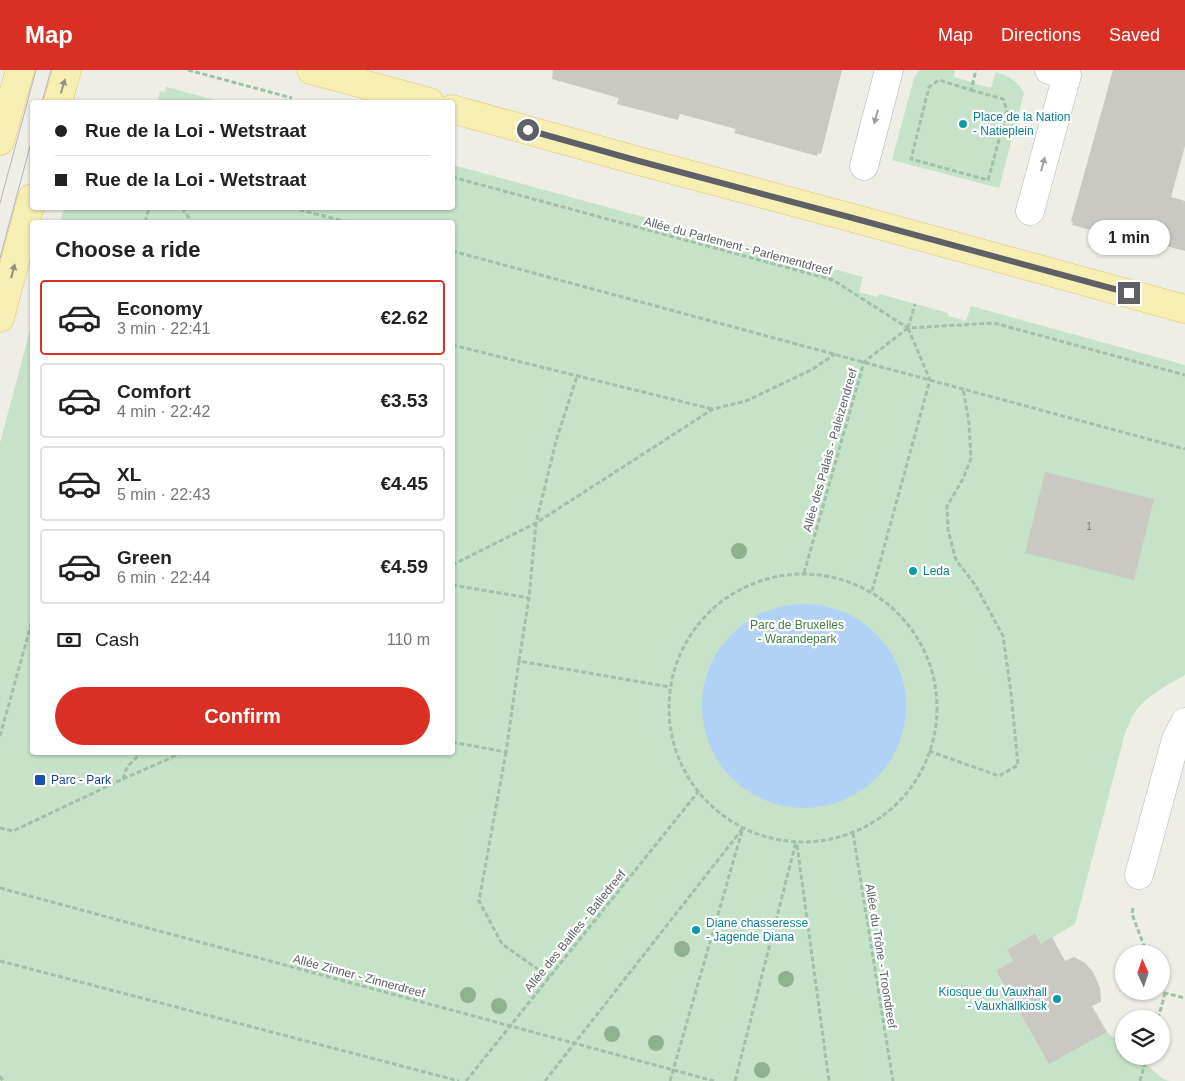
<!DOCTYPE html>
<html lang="en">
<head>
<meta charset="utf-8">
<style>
  body { margin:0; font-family:Helvetica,sans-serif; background:#f2f2f2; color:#222; height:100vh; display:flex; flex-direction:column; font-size:19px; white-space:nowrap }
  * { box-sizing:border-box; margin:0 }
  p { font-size:16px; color:#767676 }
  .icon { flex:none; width:28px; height:28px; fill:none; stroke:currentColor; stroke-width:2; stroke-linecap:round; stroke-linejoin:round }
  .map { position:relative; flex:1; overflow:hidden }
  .panel { position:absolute; left:30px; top:150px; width:425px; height:535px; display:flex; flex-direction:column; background:#fff; border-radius:5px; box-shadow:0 1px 4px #0004 }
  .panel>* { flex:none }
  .guide { position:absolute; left:30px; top:30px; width:425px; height:110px; border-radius:5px; box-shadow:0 1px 4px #0004; display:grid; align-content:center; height:110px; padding:0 25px; background:#fff }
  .needle { width:32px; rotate:357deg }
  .controls { position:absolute; left:1115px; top:875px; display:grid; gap:10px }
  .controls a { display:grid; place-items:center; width:55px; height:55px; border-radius:50%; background:#fff; box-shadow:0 1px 4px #0004; font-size:25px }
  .end { position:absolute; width:22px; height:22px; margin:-11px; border:6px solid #5e6065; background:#fff; box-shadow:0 0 0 2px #fff }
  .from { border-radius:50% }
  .bubble { position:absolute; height:35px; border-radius:18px; background:#fff; box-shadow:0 1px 4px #0004; font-size:16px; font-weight:700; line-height:35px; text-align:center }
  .guide b { display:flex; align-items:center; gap:18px; height:48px; font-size:19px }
  .guide b+b { border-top:1px solid #e0e0e0 }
  .guide i { width:12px; height:12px; background:#222 }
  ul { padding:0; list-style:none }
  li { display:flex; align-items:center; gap:15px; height:75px; margin:0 10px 8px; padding:0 15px; border:2px solid #e0e0e0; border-radius:5px }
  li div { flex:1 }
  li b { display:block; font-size:19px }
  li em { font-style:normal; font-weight:700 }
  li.current { border-color:#d93025 }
  li>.icon { width:45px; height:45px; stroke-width:1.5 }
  h2 { padding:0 25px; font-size:22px; line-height:60px }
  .pay { display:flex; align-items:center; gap:12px; height:55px; padding:0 25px; font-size:19px }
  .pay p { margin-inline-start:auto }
  .primary-button { display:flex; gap:10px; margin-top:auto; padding:10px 25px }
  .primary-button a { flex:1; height:58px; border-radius:30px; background:#d93025; color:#fff; font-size:20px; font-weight:700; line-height:58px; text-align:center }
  header { display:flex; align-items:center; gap:30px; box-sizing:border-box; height:70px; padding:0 25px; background:#d93025; color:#fff }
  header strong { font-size:24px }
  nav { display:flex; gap:28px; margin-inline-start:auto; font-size:18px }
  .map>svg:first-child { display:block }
</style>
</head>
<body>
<header>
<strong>Map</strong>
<nav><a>Map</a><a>Directions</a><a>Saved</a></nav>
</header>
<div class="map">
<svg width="1185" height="1011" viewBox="0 0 1185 1011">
  <rect width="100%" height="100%" fill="#eeede6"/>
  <g fill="#c6e2c8">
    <path d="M919 0H955L954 7 991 18 996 2C1008 6 1018 11 1024 23L999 118 892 90 914 8Z"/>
    <polygon points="166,17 167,17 222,32 158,32 160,21 165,22"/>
    <path d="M453 95 863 207 859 222 877 227 879 224 887 226 948 243V246L966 251 971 236 1185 295V605C1168 615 1147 625 1135 642 1131 648 1128 656 1125 663L1075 854 1041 874 1035 863 1007 880 1013 891 996 902 1049 993 1107 962 1124 976V986H1136L1163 1009 1169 1011H0V373L32 253V682H452V152H60L64 138H452Z"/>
  </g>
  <circle fill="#b0d2f5" cx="804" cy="636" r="102"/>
  <g fill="#cac8c3">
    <polygon points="553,0 842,0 821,84 818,83 817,86 734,63 736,59 680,44 678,50 617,34 619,28 552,9"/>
    <polygon points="1113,0 1185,0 1185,76 1171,127 1185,131 1185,181 1154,173 1153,177 1072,155 1073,152 1071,151"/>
    <polygon points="1045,402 1154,429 1134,510 1025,483"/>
    <polygon points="1035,863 1041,874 1052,867 1065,891 1074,887 1085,893 1093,902 1100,918 1101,932 1092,936 1107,962 1049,994 996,901 1013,891 1007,880"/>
  </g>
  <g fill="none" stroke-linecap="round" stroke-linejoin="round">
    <g stroke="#b3b5b9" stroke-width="29">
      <g id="minor">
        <polyline points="864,96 889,0"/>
        <polyline points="1030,141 1067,5 1049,0"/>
        <polyline points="1139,805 1176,669 1185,652"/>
      </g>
    </g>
    <g stroke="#e0c76d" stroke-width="29">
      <g id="major">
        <polyline points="311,0 430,32"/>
        <polyline points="58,32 67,0"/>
        <polyline points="452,39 635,90 849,147 1185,239"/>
        <polyline points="0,71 20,0"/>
        <polyline points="0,248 32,128"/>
      </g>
    </g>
    <g stroke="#9fc1aa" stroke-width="3" stroke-dasharray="5 2.5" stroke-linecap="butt">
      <polyline points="188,0 292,28"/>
      <polyline points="971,20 1003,29 1007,40 988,110 911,89 929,17 939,10 971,20 976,0"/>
      <polyline points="178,32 179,32"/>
      <polyline points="452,107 833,210 908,258 994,253 1185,305"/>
      <polyline points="182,138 192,152"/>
      <polyline points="292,138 348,152"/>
      <polyline points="145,152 149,138"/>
      <polyline points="452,181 1185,379"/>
      <polyline points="908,258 915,234"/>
      <polyline points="452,275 712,339"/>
      <polyline points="452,495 536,453 713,339 746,331 813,299 835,284"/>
      <polyline points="804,503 864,292 908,258"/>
      <circle cx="803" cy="638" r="134"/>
      <polyline points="452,515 529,528"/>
      <polyline points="872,521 930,310 908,258"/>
      <polyline points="519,591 529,528 536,453 556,371 577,306"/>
      <polyline points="0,666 32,551"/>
      <polyline points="452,672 506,682 519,591 670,617"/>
      <polyline points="929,681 999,706 1018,695 1011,623 1003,566 976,516 956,490 948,460 947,436 963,409 971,388 969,353 963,318"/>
      <polyline points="506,682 479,831 502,874 549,907"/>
      <polyline points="123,709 184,682"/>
      <polyline points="0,758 13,761 123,709 127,697 142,682"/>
      <polyline points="853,763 893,1011"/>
      <polyline points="797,775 829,1011"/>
      <polyline points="0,818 714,1011"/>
      <polyline points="1133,838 1132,844 1147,884"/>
      <polyline points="0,891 459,1011"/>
      <polyline points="1161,915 1165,923 1185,928"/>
      <polyline points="1158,949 1165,923"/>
      <polyline points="0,1006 3,1011"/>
      <polyline points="466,1011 698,722"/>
      <polyline points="545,1011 743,758"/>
      <polyline points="670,1011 742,761"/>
      <polyline points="735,1011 796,772"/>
      <polyline points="1140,1011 1147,986"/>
    </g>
    <use href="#minor" stroke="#fff" stroke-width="28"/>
    <use href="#major" stroke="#f5efb4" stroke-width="28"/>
    <g stroke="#b4b4b5" stroke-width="1">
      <polyline points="42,32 51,0"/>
      <polyline points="0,133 36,0"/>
      <polyline points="0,188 32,69"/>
    </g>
  </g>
  <g fill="#8eb28f">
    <circle cx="739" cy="481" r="8"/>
    <circle cx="682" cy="879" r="8"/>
    <circle cx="786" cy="909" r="8"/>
    <circle cx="468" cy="925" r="8"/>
    <circle cx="499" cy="936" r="8"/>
    <circle cx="612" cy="964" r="8"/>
    <circle cx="656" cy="973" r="8"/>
    <circle cx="762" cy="1000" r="8"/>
  </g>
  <defs><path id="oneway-solid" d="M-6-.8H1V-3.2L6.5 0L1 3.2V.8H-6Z" transform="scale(1.25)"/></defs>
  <g fill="#939281">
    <use href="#oneway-solid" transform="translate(63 16) rotate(-74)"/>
    <use href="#oneway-solid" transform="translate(13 201) rotate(-75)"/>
  </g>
  <g fill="#9ea0a3">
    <use href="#oneway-solid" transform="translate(876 47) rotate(105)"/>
    <use href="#oneway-solid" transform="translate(1043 94) rotate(-75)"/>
  </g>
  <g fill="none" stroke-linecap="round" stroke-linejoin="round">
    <polyline stroke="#5e6065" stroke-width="6" points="528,60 635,90 849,147 1129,223"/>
  </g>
  <g fill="#0f9aa8" stroke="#fff" stroke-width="2">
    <circle cx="963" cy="54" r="5"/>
    <circle cx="913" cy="501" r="5"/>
    <circle cx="696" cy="860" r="5"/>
    <circle cx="1057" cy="929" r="5"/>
  </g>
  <rect fill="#1a4fb4" stroke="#fff" stroke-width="2" x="34" y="704" width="12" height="12" rx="2.5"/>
  <g text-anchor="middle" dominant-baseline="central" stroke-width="4.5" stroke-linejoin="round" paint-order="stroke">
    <g font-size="10" fill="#797a7c">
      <text x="1089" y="456">1</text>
    </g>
    <g font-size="12" fill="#0d838f" stroke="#fff" text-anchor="start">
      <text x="973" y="47">Place de la Nation<tspan x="973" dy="14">- Natieplein</tspan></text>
      <text x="923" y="501">Leda</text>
      <text x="706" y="853">Diane chasseresse<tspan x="706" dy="14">- Jagende Diana</tspan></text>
      <text x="1047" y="922" text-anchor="end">Kiosque du Vauxhall<tspan x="1047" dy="14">- Vauxhallkiosk</tspan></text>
    </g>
    <g font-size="12" fill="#5e6065" stroke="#fff">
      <text transform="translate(738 176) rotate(15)">Allée du Parlement - Parlementdreef</text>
      <text transform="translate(830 380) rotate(-74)">Allée des Palais - Paleizendreef</text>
      <text transform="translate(575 861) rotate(-51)">Allée des Bailles - Baliedreef</text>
      <text transform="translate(881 886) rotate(81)">Allée du Trône - Troondreef</text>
      <text transform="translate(359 906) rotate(15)">Allée Zinner - Zinnerdreef</text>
    </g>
    <g font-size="12" fill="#408147" stroke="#fff">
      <text x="797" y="555">Parc de Bruxelles<tspan x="797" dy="14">- Warandepark</tspan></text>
    </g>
    <g font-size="12" fill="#164399" stroke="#fff" text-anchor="start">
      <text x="51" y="710">Parc - Park</text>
    </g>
  </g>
</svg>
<div class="controls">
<a><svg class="needle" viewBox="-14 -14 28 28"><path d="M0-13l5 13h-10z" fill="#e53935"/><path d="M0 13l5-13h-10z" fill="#767676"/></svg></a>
<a><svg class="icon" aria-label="layers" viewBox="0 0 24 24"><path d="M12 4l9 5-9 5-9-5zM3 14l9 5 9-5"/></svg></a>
</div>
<i class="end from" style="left:528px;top:60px"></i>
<i class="end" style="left:1129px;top:223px"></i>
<div class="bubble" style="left:1088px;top:150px;width:82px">1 min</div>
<div class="guide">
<b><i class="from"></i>Rue de la Loi - Wetstraat</b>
<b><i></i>Rue de la Loi - Wetstraat</b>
</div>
<section class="panel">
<h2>Choose a ride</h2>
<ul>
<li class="current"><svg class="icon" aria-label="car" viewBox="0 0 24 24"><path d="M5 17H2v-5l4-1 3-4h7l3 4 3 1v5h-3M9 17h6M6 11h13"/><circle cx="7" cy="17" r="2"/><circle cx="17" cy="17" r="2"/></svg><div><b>Economy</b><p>3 min · 22:41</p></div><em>€2.62</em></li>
<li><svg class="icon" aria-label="car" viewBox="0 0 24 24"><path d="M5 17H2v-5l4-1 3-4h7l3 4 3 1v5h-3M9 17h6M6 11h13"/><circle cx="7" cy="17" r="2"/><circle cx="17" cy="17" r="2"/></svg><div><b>Comfort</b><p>4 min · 22:42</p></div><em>€3.53</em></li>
<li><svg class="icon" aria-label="car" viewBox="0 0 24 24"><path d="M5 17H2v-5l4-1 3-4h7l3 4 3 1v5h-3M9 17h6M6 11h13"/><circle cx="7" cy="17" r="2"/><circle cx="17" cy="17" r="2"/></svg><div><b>XL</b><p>5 min · 22:43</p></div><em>€4.45</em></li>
<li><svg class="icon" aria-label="car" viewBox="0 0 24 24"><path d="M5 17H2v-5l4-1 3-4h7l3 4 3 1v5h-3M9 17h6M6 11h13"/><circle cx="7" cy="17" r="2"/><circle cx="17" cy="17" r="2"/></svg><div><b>Green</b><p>6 min · 22:44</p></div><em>€4.59</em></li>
</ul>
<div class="pay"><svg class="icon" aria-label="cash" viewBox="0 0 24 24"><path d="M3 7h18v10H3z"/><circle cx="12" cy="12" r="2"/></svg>Cash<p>110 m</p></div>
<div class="primary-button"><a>Confirm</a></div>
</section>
</div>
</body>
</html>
